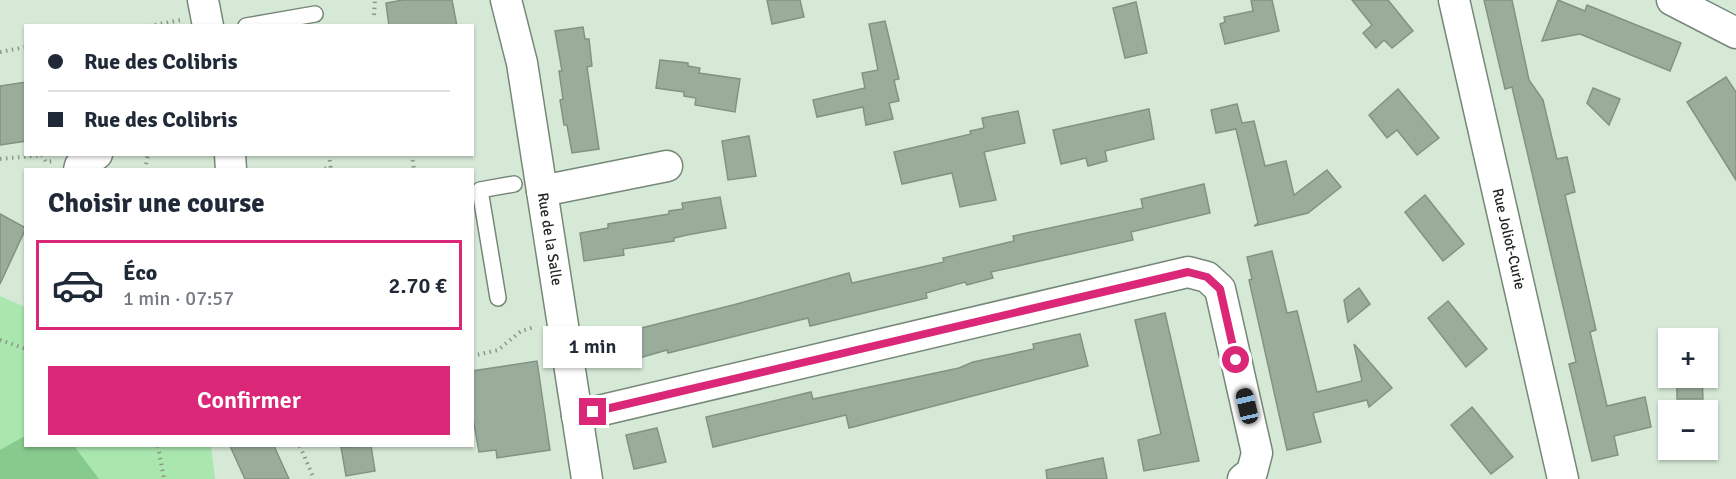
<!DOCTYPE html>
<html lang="fr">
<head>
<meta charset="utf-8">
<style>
  body { margin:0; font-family:Signika,sans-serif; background:#f2f2f3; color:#1f2937; height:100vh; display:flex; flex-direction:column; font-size:22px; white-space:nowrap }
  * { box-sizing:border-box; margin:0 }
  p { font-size:20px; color:#747a83 }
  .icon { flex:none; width:33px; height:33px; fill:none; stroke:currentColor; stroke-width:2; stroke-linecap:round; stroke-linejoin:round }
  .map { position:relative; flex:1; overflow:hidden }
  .side { position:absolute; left:24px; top:168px; width:450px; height:279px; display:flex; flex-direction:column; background:#fff; border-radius:0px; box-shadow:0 2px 4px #0004 }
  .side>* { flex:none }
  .hud { position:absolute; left:24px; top:24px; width:450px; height:132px; border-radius:0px; box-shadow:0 2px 4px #0004; display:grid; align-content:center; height:132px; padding:0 24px; background:#fff }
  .tools { position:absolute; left:1658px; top:328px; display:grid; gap:12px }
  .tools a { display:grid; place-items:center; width:60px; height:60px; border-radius:0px; background:#fff; box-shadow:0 2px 4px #0004; font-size:30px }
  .end { position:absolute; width:27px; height:27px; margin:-14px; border:8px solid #db2777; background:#fff; box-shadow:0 0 0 3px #fff }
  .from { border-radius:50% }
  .bubble { position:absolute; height:42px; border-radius:0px; background:#fff; box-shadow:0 2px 4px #0004; font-size:20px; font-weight:600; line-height:42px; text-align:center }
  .car { position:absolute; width:18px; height:36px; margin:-18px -9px; border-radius:8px; box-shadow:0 0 4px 2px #0007; background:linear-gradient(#222 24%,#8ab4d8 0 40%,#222 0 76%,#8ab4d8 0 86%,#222 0) }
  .hud b { display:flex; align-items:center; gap:21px; height:57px; font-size:22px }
  .hud b+b { border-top:2px solid #e0e1e3 }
  .hud i { width:15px; height:15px; background:#1f2937 }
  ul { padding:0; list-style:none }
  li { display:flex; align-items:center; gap:18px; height:90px; margin:0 12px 9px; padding:0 12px; border:3px solid transparent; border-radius:0px }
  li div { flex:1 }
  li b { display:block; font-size:22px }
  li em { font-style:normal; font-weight:600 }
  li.active { border-color:#db2777 }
  li>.icon { width:54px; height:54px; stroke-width:1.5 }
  h2 { padding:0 24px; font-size:27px; line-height:72px }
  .action { display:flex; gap:12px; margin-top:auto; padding:12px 24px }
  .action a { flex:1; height:69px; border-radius:0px; background:#db2777; color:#fff; font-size:24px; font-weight:600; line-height:69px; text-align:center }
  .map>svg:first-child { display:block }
</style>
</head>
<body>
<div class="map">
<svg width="1736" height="479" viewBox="0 0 1736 479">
  <rect width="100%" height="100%" fill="#d6e9d7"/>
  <polygon fill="#a9e7ae" points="0,296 25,307 26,446 211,446 215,479 0,479"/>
  <polygon fill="#87ca8d" points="25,436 26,446 74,446 99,479 0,479 0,450"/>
  <g fill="#9aad9b" stroke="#819382" stroke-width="1.5">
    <polygon points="403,0 452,0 457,26 389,26 386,3"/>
    <polygon points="767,0 800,0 804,17 772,24"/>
    <polygon points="1251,0 1272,0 1279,31 1225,44 1220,24 1225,22 1224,17 1253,11"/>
    <polygon points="1352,0 1388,0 1413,31 1392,48 1384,40 1376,48 1363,33 1372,25"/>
    <polygon points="1484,0 1512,0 1529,80 1543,100 1557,159 1567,157 1575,192 1565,195 1596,330 1590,332 1607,406 1645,397 1651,427 1614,436 1618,455 1592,461 1569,364 1576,362 1512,87 1505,89"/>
    <polygon points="1558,0 1585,11 1587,5 1681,43 1670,71 1580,34 1542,41"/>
    <polygon points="1136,2 1147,53 1125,58 1113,8"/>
    <polygon points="885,21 899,79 894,80 899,101 889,103 893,119 866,125 863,107 817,117 813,100 865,88 862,73 878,70 869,24"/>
    <polygon points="583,27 585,39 589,39 592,66 587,67 599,149 572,153 567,125 564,125 560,100 563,99 559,71 562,71 555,31"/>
    <polygon points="660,60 688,63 688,66 700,68 699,73 740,79 735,112 695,105 696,98 684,96 684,92 656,88"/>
    <polygon points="1726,77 1736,92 1736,180 1687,102"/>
    <polygon points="26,82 26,141 0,145 0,86"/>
    <polygon points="1593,88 1620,99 1609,125 1587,103"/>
    <polygon points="1398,89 1439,138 1417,155 1397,130 1387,138 1369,115"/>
    <polygon points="1237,104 1242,123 1254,121 1265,166 1286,161 1294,195 1327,170 1341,187 1308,213 1254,226 1258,223 1236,129 1216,133 1211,110"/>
    <polygon points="1149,109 1154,139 1105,151 1107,161 1088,166 1086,158 1061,164 1053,130"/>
    <polygon points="1018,111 1025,143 984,152 996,200 960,207 952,173 902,184 894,152 971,134 970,131 984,128 982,118"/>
    <polygon points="749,136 756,176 728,180 722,141"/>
    <polygon points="1204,184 1210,213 1131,232 1133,240 991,272 993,278 967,285 965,282 926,293 927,298 810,326 808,318 668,353 667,350 625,362 624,359 604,365 597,339 733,305 849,273 852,283 944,262 943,258 1014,241 1013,236 1143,208 1141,199"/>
    <polygon points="1425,195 1464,244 1443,261 1405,212"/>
    <polygon points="720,197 726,228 687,235 674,238 674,241 623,249 624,255 584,261 580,233 608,228 608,224 669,214 669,211 683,209 682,203"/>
    <polygon points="0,214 26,228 0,284"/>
    <polygon points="1272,251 1287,313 1297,311 1317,392 1362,381 1354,344 1392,388 1369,407 1367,400 1313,413 1321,442 1287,450 1249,280 1252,279 1247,257"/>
    <polygon points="1359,288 1370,304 1348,322 1344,300"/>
    <polygon points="1448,301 1487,349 1466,367 1428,318"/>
    <polygon points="1165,313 1199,461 1144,471 1138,440 1161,434 1135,320"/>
    <polygon points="1080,334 1088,366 849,428 846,415 713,447 706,417 811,392 813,399 959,368 973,362 1034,349 1033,344"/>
    <polygon points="537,361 550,450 497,458 496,450 479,452 472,413 472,371"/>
    <polygon points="1677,378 1702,378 1703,399 1677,399"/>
    <polygon points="1472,407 1513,457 1491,474 1451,425"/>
    <polygon points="657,428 666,462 634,469 626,435"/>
    <polygon points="230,446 274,446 289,479 245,479"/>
    <polygon points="371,446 375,471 346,476 341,447"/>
    <polygon points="1103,458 1107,479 1047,479 1046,470"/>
  </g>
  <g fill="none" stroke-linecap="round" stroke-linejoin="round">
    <g stroke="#768877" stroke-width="18">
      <g id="lane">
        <polyline points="246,26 315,14"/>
        <polyline points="498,298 480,190 514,184"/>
      </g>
    </g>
    <g stroke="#768877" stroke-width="33">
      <g id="street">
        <polyline points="203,0 208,26"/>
        <polyline points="506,0 522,63 587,479"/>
        <polyline points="1454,0 1563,479"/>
        <polyline points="1672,0 1736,33"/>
        <polyline points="230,154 231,170"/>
        <polyline points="79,170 80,166 97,154"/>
        <polyline points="542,191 667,166"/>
        <polyline points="577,416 1188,272 1207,277 1220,289 1257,453 1252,472 1243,479"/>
      </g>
    </g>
    <g stroke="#8a988b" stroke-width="4" stroke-dasharray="1.5 4.5" stroke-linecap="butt">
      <polyline points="374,15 375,0"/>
      <polyline points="149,26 181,20"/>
      <polyline points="0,52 26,47"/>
      <polyline points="329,154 331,170"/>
      <polyline points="412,154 414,170"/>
      <polyline points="0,159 42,155 46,162 54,161"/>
      <polyline points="145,170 148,154"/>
      <polyline points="319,170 331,167"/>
      <polyline points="0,340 26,349"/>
      <polyline points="472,356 498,350 521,331 535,327"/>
      <polyline points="158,446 164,479"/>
      <polyline points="300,446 314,479"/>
    </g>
    <use href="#lane" stroke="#fff" stroke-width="15"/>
    <use href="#street" stroke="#fff" stroke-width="30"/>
  </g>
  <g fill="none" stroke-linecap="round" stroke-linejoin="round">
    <polyline stroke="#db2777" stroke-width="8" points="593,412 1188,272 1207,277 1220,289 1236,360"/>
  </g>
  <g text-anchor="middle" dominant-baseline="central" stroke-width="4.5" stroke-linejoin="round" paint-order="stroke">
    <g font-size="15" fill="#202721" stroke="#fff">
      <text transform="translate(550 239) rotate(81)">Rue de la Salle</text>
      <text transform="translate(1509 239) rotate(77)">Rue Joliot-Curie</text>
    </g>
  </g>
</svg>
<div class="tools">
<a>+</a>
<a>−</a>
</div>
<i class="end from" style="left:1236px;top:360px"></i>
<i class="end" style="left:593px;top:412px"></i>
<div class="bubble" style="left:543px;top:326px;width:99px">1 min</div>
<i class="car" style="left:1247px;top:406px;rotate:347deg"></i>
<div class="hud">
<b><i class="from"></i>Rue des Colibris</b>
<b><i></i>Rue des Colibris</b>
</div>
<section class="side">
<h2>Choisir une course</h2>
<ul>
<li class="active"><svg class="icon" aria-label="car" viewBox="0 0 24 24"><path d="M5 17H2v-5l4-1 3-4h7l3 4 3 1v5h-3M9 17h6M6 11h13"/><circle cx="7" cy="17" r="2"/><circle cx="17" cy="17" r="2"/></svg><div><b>Éco</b><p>1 min · 07:57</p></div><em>2.70 €</em></li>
</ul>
<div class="action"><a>Confirmer</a></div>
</section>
</div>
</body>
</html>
